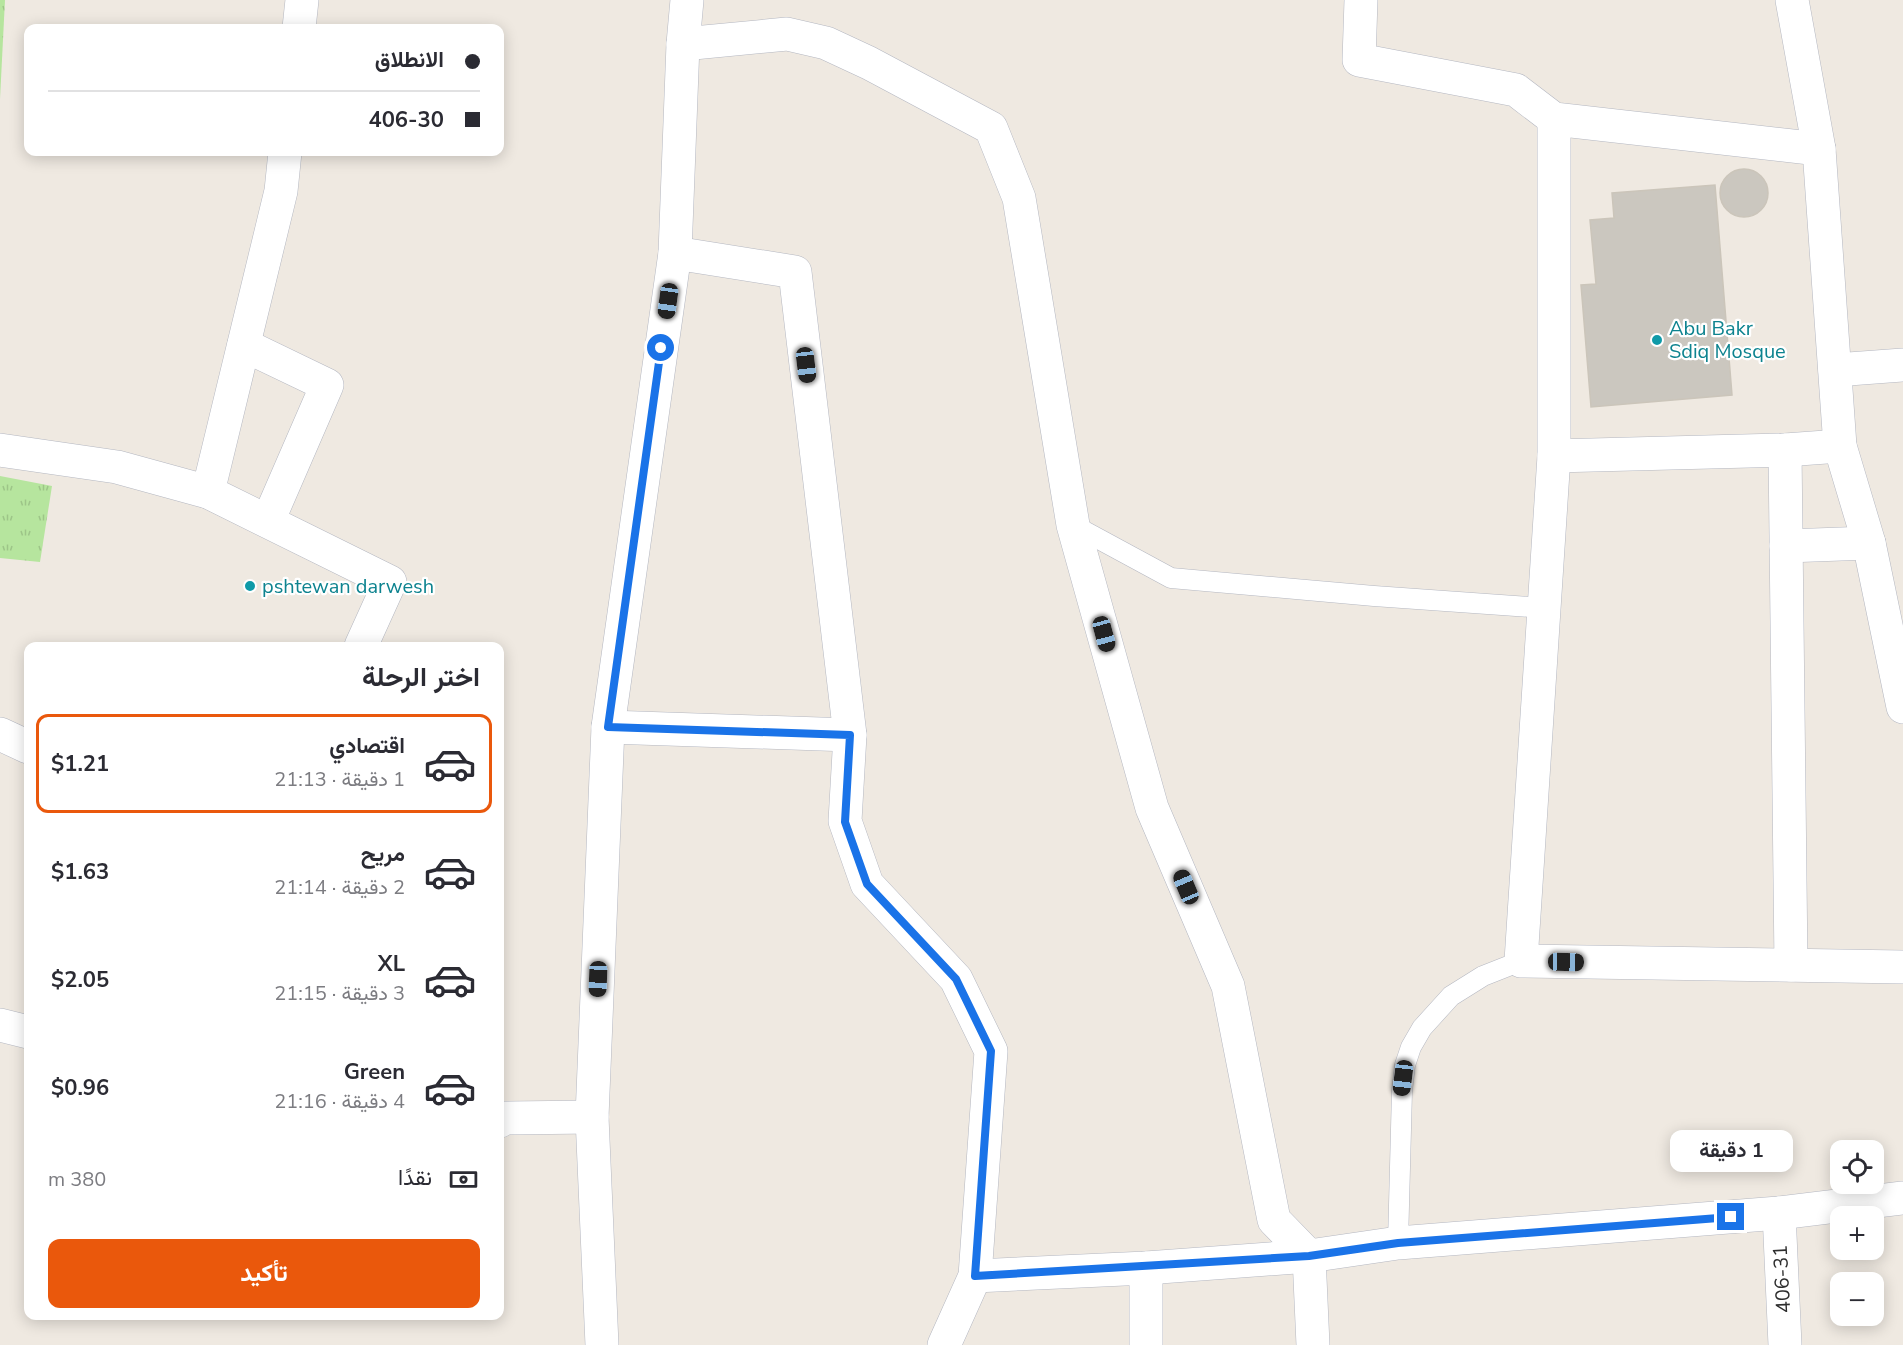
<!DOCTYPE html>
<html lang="ar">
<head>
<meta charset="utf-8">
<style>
  body { margin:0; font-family:"Nunito Sans",Vazirmatn,sans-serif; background:#f7f7f7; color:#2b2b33; direction:rtl; height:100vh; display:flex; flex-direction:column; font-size:22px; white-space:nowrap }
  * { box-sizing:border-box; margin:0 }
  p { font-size:20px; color:#7c7c81 }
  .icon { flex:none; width:33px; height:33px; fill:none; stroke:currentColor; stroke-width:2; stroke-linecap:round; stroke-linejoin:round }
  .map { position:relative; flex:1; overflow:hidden; direction:ltr }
  .drawer { position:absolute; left:24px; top:642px; width:480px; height:678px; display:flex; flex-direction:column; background:#fff; border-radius:12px; box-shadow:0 3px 15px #0003; direction:rtl }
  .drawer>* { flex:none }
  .hud { position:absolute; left:24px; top:24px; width:480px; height:132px; border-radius:12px; box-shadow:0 3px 15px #0003; direction:rtl; display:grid; align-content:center; height:132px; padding:0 24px; background:#fff }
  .tools { position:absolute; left:1830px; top:1140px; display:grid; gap:12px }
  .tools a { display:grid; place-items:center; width:54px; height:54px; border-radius:12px; background:#fff; box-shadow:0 3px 15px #0003; font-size:30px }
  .end { position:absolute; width:27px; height:27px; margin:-14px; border:8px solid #1a73e8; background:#fff; box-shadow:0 0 0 3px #fff }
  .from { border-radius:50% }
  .bubble { position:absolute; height:42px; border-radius:12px; background:#fff; box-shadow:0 3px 15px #0003; font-size:20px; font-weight:700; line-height:42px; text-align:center; direction:rtl }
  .car { position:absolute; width:18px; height:36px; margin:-18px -9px; border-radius:8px; box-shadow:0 0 4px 2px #0007; background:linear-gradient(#222 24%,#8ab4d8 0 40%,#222 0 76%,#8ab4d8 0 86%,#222 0) }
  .hud b { display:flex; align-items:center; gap:21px; height:57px; font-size:22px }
  .hud b+b { border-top:2px solid #e1e1e2 }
  .hud i { width:15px; height:15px; background:#2b2b33 }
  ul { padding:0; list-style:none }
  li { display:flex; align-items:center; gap:18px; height:99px; margin:0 12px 9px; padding:0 12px; border:3px solid transparent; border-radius:12px }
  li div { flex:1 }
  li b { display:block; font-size:22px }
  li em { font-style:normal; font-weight:700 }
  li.on { border-color:#ea580c }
  li>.icon { width:54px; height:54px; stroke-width:1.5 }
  h2 { padding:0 24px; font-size:27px; line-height:72px }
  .pay { display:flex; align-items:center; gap:15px; height:66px; padding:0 24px; font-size:22px }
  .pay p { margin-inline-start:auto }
  .cta { display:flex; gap:12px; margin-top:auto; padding:12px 24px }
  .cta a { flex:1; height:69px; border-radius:12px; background:#ea580c; color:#fff; font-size:24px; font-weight:700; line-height:69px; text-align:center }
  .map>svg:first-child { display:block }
</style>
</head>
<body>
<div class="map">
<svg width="1903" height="1345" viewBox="0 0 1903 1345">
  <defs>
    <pattern id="grass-tufts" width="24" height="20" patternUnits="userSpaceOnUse" patternTransform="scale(1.5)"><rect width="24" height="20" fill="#b6e59e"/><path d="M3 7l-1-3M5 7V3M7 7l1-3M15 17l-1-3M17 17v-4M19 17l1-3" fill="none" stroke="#9dc588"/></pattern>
  </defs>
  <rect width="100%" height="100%" fill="#efe9e1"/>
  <g fill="url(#grass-tufts)">
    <polygon points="0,0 5,0 0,99"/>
    <polygon points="0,476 52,486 40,562 0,558"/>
  </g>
  <g fill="#cbc7bf" stroke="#cbc5ba" stroke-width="1.5">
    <circle cx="1744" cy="193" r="24"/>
    <polygon points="1715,185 1732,395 1591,407 1581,285 1596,284 1590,220 1614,218 1612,193"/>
  </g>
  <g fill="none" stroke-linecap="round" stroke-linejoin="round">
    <g stroke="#b4b7c1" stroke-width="21">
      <g id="service">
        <polyline points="1073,525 1171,578 1374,596 1544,608"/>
        <polyline points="1398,1243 1402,1091 1405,1065 1411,1047 1422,1028 1451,996 1483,976 1521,961"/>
      </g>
    </g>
    <g stroke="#b4b7c1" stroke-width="34">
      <g id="minor">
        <polyline points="1361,0 1359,60 1516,90 1554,119 1819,149"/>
        <polyline points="1792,0 1819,149 1840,446 1869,543 1903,707"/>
        <polyline points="299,28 302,0"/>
        <polyline points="683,44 787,34 826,43 869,63 991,128 1019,198 1073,525 1152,808 1228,986 1274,1220 1309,1256 1313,1345"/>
        <polyline points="1554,119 1554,456 1521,961 1903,967"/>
        <polyline points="675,253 795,272 850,735 845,821 867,884 956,979 991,1051 975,1276 944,1345"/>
        <polyline points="244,345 327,385 268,521"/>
        <polyline points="1835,370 1903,365"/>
        <polyline points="0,450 117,467 208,492 390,582 361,646"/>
        <polyline points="1785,450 1791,965"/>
        <polyline points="1554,456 1785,450 1840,446"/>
        <polyline points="208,492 281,191 285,152"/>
        <polyline points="1786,546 1869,543"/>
        <polyline points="608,727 850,735"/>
        <polyline points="0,734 28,747"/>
        <polyline points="0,1025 28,1032"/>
        <polyline points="500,1121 505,1118 592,1117"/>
        <polyline points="1779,1213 1785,1345"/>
        <polyline points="975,1276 1146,1268 1309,1256 1398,1243 1779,1213 1903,1198"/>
        <polyline points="1146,1345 1146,1268"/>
      </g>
    </g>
    <g stroke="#b4b7c1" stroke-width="34">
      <polyline id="secondary" points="602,1345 592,1117 608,727 675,253 683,44 687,0"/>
    </g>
    <use href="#service" stroke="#fff" stroke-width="20"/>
    <use href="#minor" stroke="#fff" stroke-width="33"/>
    <use href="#secondary" stroke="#fff" stroke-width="33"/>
  </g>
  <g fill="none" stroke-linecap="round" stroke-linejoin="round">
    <polyline stroke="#1a73e8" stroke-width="8" points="661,348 608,727 850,735 845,822 867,884 956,979 991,1051 975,1276 1309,1256 1398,1243 1731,1217"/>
  </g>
  <g fill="#0f9aa8" stroke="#fff" stroke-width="2">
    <circle cx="1657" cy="340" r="6"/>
    <circle cx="250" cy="586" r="6"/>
  </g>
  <g text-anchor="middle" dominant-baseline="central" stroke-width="4.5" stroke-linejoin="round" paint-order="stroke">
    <g font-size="20" fill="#0d838f" stroke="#fff" text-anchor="start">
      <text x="1669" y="328">Abu Bakr<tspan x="1669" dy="23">Sdiq Mosque</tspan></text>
      <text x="262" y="586">pshtewan darwesh</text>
    </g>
    <g font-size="20" fill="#2e2e2e" stroke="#fff">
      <text transform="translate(1782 1279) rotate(-93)">406-31</text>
    </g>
  </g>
</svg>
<div class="tools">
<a><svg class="icon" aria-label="locate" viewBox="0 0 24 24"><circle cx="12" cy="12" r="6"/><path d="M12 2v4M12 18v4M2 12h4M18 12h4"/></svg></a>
<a>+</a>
<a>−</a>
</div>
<i class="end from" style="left:661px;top:348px"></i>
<i class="end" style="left:1731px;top:1217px"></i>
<div class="bubble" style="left:1670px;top:1130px;width:123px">1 دقيقة</div>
<i class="car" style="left:668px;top:301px;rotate:188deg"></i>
<i class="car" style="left:806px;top:365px;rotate:173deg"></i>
<i class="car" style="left:1104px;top:634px;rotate:165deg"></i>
<i class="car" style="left:1186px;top:887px;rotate:337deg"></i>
<i class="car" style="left:1566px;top:962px;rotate:91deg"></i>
<i class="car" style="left:598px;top:979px;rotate:182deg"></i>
<i class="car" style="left:1403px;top:1078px;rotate:187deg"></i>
<div class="hud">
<b><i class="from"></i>الانطلاق</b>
<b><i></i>406-30</b>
</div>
<section class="drawer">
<h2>اختر الرحلة</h2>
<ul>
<li class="on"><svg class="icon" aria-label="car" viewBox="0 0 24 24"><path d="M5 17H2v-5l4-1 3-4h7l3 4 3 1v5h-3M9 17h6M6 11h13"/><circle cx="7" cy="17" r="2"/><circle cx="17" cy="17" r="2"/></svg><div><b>اقتصادي</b><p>1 دقيقة · 21:13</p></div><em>$1.21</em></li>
<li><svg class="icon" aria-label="car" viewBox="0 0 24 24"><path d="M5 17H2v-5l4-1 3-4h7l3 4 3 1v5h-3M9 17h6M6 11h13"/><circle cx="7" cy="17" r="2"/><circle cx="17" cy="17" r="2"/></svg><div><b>مريح</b><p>2 دقيقة · 21:14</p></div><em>$1.63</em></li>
<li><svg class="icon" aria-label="car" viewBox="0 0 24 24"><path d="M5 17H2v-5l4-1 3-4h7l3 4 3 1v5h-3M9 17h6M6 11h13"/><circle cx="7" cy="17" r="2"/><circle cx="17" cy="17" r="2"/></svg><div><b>XL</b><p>3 دقيقة · 21:15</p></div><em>$2.05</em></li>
<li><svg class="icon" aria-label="car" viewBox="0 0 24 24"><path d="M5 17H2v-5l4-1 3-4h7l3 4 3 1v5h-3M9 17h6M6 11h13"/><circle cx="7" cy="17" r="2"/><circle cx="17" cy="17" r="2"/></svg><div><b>Green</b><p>4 دقيقة · 21:16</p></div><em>$0.96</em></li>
</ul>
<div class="pay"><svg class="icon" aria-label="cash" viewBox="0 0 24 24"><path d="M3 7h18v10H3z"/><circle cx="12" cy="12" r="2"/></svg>نقدًا<p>380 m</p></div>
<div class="cta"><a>تأكيد</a></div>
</section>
</div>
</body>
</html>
